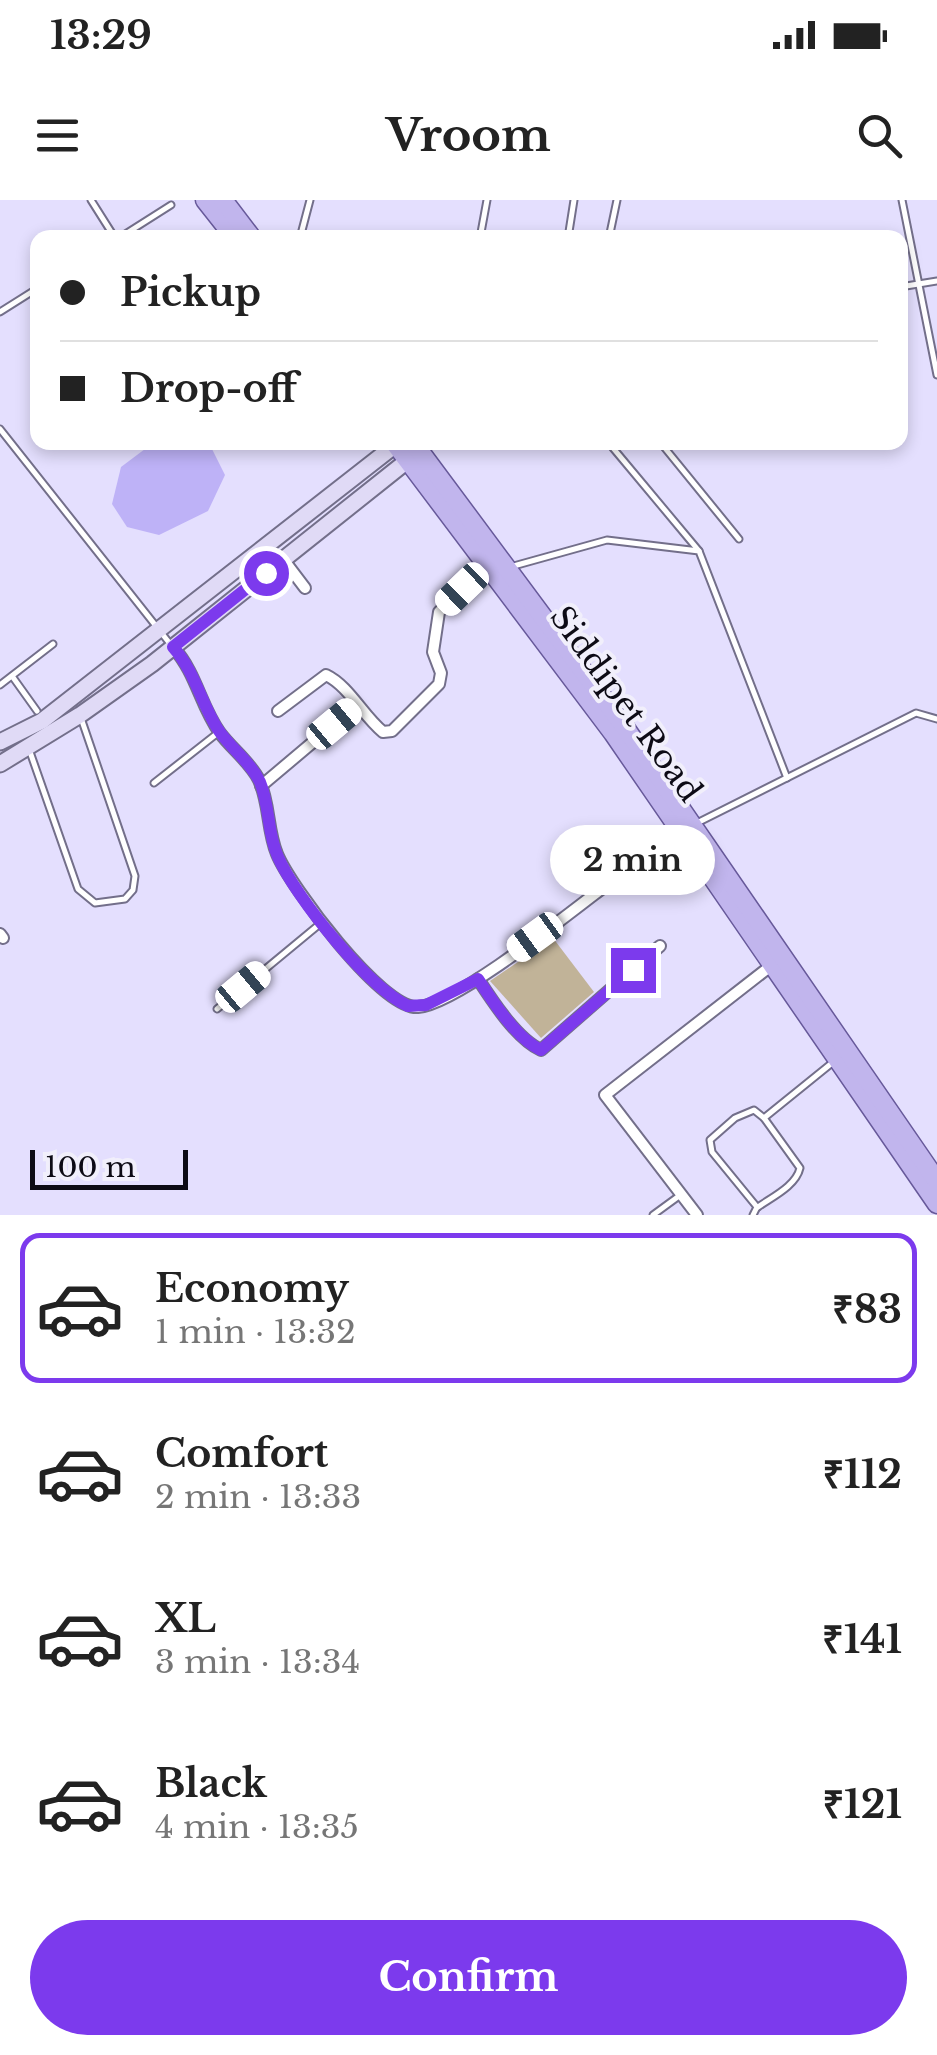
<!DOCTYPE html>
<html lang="en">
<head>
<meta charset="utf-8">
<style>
  body { margin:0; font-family:"Libre Baskerville",serif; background:#f2f2f2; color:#222; height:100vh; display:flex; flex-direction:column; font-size:38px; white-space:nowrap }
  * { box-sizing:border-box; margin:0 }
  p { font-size:32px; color:#767676 }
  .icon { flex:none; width:55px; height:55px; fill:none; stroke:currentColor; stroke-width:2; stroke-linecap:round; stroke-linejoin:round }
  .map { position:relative; height:1015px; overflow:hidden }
  .side { display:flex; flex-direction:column; background:#fff; flex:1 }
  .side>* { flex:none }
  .hud { position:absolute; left:30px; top:30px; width:878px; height:220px; border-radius:20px; box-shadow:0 5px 15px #0003; display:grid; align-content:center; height:220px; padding:0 30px; background:#fff }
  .scale { position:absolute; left:30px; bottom:25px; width:158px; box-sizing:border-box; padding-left:10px; border:5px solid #0d0b15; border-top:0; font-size:28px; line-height:35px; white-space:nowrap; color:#0d0b15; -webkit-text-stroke:8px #f1effb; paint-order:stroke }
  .end { position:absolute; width:45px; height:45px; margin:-22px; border:12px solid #7c3aed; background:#fff; box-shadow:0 0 0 5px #fff }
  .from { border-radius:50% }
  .bubble { position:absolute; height:70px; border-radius:35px; background:#fff; box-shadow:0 5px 15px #0003; font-size:32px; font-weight:800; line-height:70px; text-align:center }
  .car { position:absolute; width:30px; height:60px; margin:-30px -15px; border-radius:12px; box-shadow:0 0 8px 2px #0007; background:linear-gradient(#fff 24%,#345 0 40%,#fff 0 76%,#345 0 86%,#fff 0) }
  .hud b { display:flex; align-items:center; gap:35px; height:95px; font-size:38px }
  .hud b+b { border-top:2px solid #e0e0e0 }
  .hud i { width:25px; height:25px; background:#222 }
  ul { padding:18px 0 0; list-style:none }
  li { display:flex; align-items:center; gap:30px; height:150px; margin:0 20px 15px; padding:0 10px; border:5px solid transparent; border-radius:20px }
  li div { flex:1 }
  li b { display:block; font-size:38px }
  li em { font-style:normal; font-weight:800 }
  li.current { border-color:#7c3aed }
  li>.icon { width:90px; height:90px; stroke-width:1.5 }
  .button { display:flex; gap:20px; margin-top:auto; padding:20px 30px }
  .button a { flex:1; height:115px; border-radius:60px; background:#7c3aed; color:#fff; font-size:40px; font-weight:800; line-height:115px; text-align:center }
  .status { display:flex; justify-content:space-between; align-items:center; height:70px; padding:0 50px; background:#fff; direction:ltr }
  .status svg { height:28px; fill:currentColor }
  header { display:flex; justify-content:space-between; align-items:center; height:130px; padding:0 30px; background:#fff; font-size:45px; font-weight:800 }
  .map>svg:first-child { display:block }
</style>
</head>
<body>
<div class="status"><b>13:29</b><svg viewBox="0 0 49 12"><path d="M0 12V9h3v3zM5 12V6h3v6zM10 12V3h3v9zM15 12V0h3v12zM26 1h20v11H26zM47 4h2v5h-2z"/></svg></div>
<header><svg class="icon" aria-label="menu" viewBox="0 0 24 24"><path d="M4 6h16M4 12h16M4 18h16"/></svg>Vroom<svg class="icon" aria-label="search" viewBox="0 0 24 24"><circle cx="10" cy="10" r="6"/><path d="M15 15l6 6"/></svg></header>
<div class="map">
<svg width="937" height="1015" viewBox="0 0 937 1015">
  <rect width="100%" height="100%" fill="#e4dffe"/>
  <polygon fill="#beb2f7" points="153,243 209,243 225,275 208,311 159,335 127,327 112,304 121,267"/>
  <polygon fill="#c1b398" points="553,738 594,792 541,838 490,781"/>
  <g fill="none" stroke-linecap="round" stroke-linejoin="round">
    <g stroke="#736f8a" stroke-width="9">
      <g id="lane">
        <polyline points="91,0 115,38"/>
        <polyline points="902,0 937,175"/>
        <polyline points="119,38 171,5"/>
        <polyline points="300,38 310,0"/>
        <polyline points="480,38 487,0"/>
        <polyline points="568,38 574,0"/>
        <polyline points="609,38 617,0"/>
        <polyline points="900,87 937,81"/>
        <polyline points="0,112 38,88"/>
        <polyline points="0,229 171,445"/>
        <polyline points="608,242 699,351"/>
        <polyline points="660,242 739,339"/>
        <polyline points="510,367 607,340 699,351 787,578"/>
        <polyline points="12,476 37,511"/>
        <polyline points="0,485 53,444"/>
        <polyline points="29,549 78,689 95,703 125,699 133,690 135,676 81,518"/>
        <polyline points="154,583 219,532"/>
        <polyline points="695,624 916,513 937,519"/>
        <polyline points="217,809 321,723"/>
        <path d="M758 1007C772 997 796 986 800 968L764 918"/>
        <polyline points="653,1015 679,996"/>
        <polyline points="753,1015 757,1007 712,952 710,940 735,918 754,910 764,918 832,863"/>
      </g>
    </g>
    <g stroke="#736f8a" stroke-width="14">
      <g id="street">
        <polyline points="283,359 305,388"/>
        <path d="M173 447C197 474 200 505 220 533 232 549 250 562 259 580 270 604 267 630 277 654 290 686 382 810 418 807 459 804 583 702 621 674"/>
        <path d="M278 511 326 475C349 486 363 516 383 532L392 531 439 484 441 473 433 452 439 412 462 389"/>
        <polyline points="261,586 357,505"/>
        <polyline points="0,734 3,738"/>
        <path d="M478 779C493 802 517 839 541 850L660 746"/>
        <polyline points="697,1015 605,895 772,765"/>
      </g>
    </g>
    <g stroke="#736f8a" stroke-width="19">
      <g id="secondary">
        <polyline points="0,542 42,521 399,242"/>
        <polyline points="0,564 80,515 152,464 417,253"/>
      </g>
    </g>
    <g stroke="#67599a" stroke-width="21">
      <g id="primary">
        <polyline points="205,0 235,38"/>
        <polyline points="223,0 252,38"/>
        <polyline points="394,242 613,533 937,1004"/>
        <polyline points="413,242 624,526 937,981"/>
      </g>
    </g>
    <use href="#lane" stroke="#fff" stroke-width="5"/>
    <use href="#street" stroke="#fff" stroke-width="10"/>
    <use href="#secondary" stroke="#e0daf6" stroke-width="15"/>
    <use href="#primary" stroke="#c1b5ed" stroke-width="18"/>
  </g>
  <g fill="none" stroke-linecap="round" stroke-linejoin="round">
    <path stroke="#7c3aed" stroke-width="12" d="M266 373 173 447C195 472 200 500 217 528 229 547 250 561 260 582 270 606 267 633 278 657 296 698 368 787 408 806L426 805 478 779C493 802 517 839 541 850L633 770"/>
  </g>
  <g text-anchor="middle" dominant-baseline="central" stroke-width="8" stroke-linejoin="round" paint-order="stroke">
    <g font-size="32" fill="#0d0b15" stroke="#f1effb">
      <text transform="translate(626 504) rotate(54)">Siddipet Road</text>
    </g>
  </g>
</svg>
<div class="scale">100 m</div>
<i class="end from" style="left:266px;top:373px"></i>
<i class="end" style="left:633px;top:770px"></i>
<div class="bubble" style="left:550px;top:625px;width:165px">2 min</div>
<i class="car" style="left:462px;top:389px;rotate:226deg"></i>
<i class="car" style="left:334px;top:524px;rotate:50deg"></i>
<i class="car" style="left:535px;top:737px;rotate:234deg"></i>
<i class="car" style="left:243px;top:787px;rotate:50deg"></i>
<div class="hud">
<b><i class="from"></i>Pickup</b>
<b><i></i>Drop-off</b>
</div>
</div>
<section class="side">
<ul>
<li class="current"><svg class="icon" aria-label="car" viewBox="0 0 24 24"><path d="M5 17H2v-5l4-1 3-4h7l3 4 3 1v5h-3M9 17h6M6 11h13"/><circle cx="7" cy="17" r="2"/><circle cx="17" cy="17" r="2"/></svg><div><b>Economy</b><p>1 min · 13:32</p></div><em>₹83</em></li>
<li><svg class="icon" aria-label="car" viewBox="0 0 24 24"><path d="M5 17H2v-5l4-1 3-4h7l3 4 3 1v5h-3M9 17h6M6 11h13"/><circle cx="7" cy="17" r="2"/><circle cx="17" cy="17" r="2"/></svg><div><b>Comfort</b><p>2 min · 13:33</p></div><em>₹112</em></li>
<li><svg class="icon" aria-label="car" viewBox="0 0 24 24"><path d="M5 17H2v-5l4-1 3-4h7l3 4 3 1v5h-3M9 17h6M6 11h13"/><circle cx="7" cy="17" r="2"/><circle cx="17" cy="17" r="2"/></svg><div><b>XL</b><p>3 min · 13:34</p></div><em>₹141</em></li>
<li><svg class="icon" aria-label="car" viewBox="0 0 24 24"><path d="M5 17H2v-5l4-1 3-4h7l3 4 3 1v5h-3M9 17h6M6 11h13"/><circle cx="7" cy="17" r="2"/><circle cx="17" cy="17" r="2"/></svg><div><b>Black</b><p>4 min · 13:35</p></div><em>₹121</em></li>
</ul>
<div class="button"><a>Confirm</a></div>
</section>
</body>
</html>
